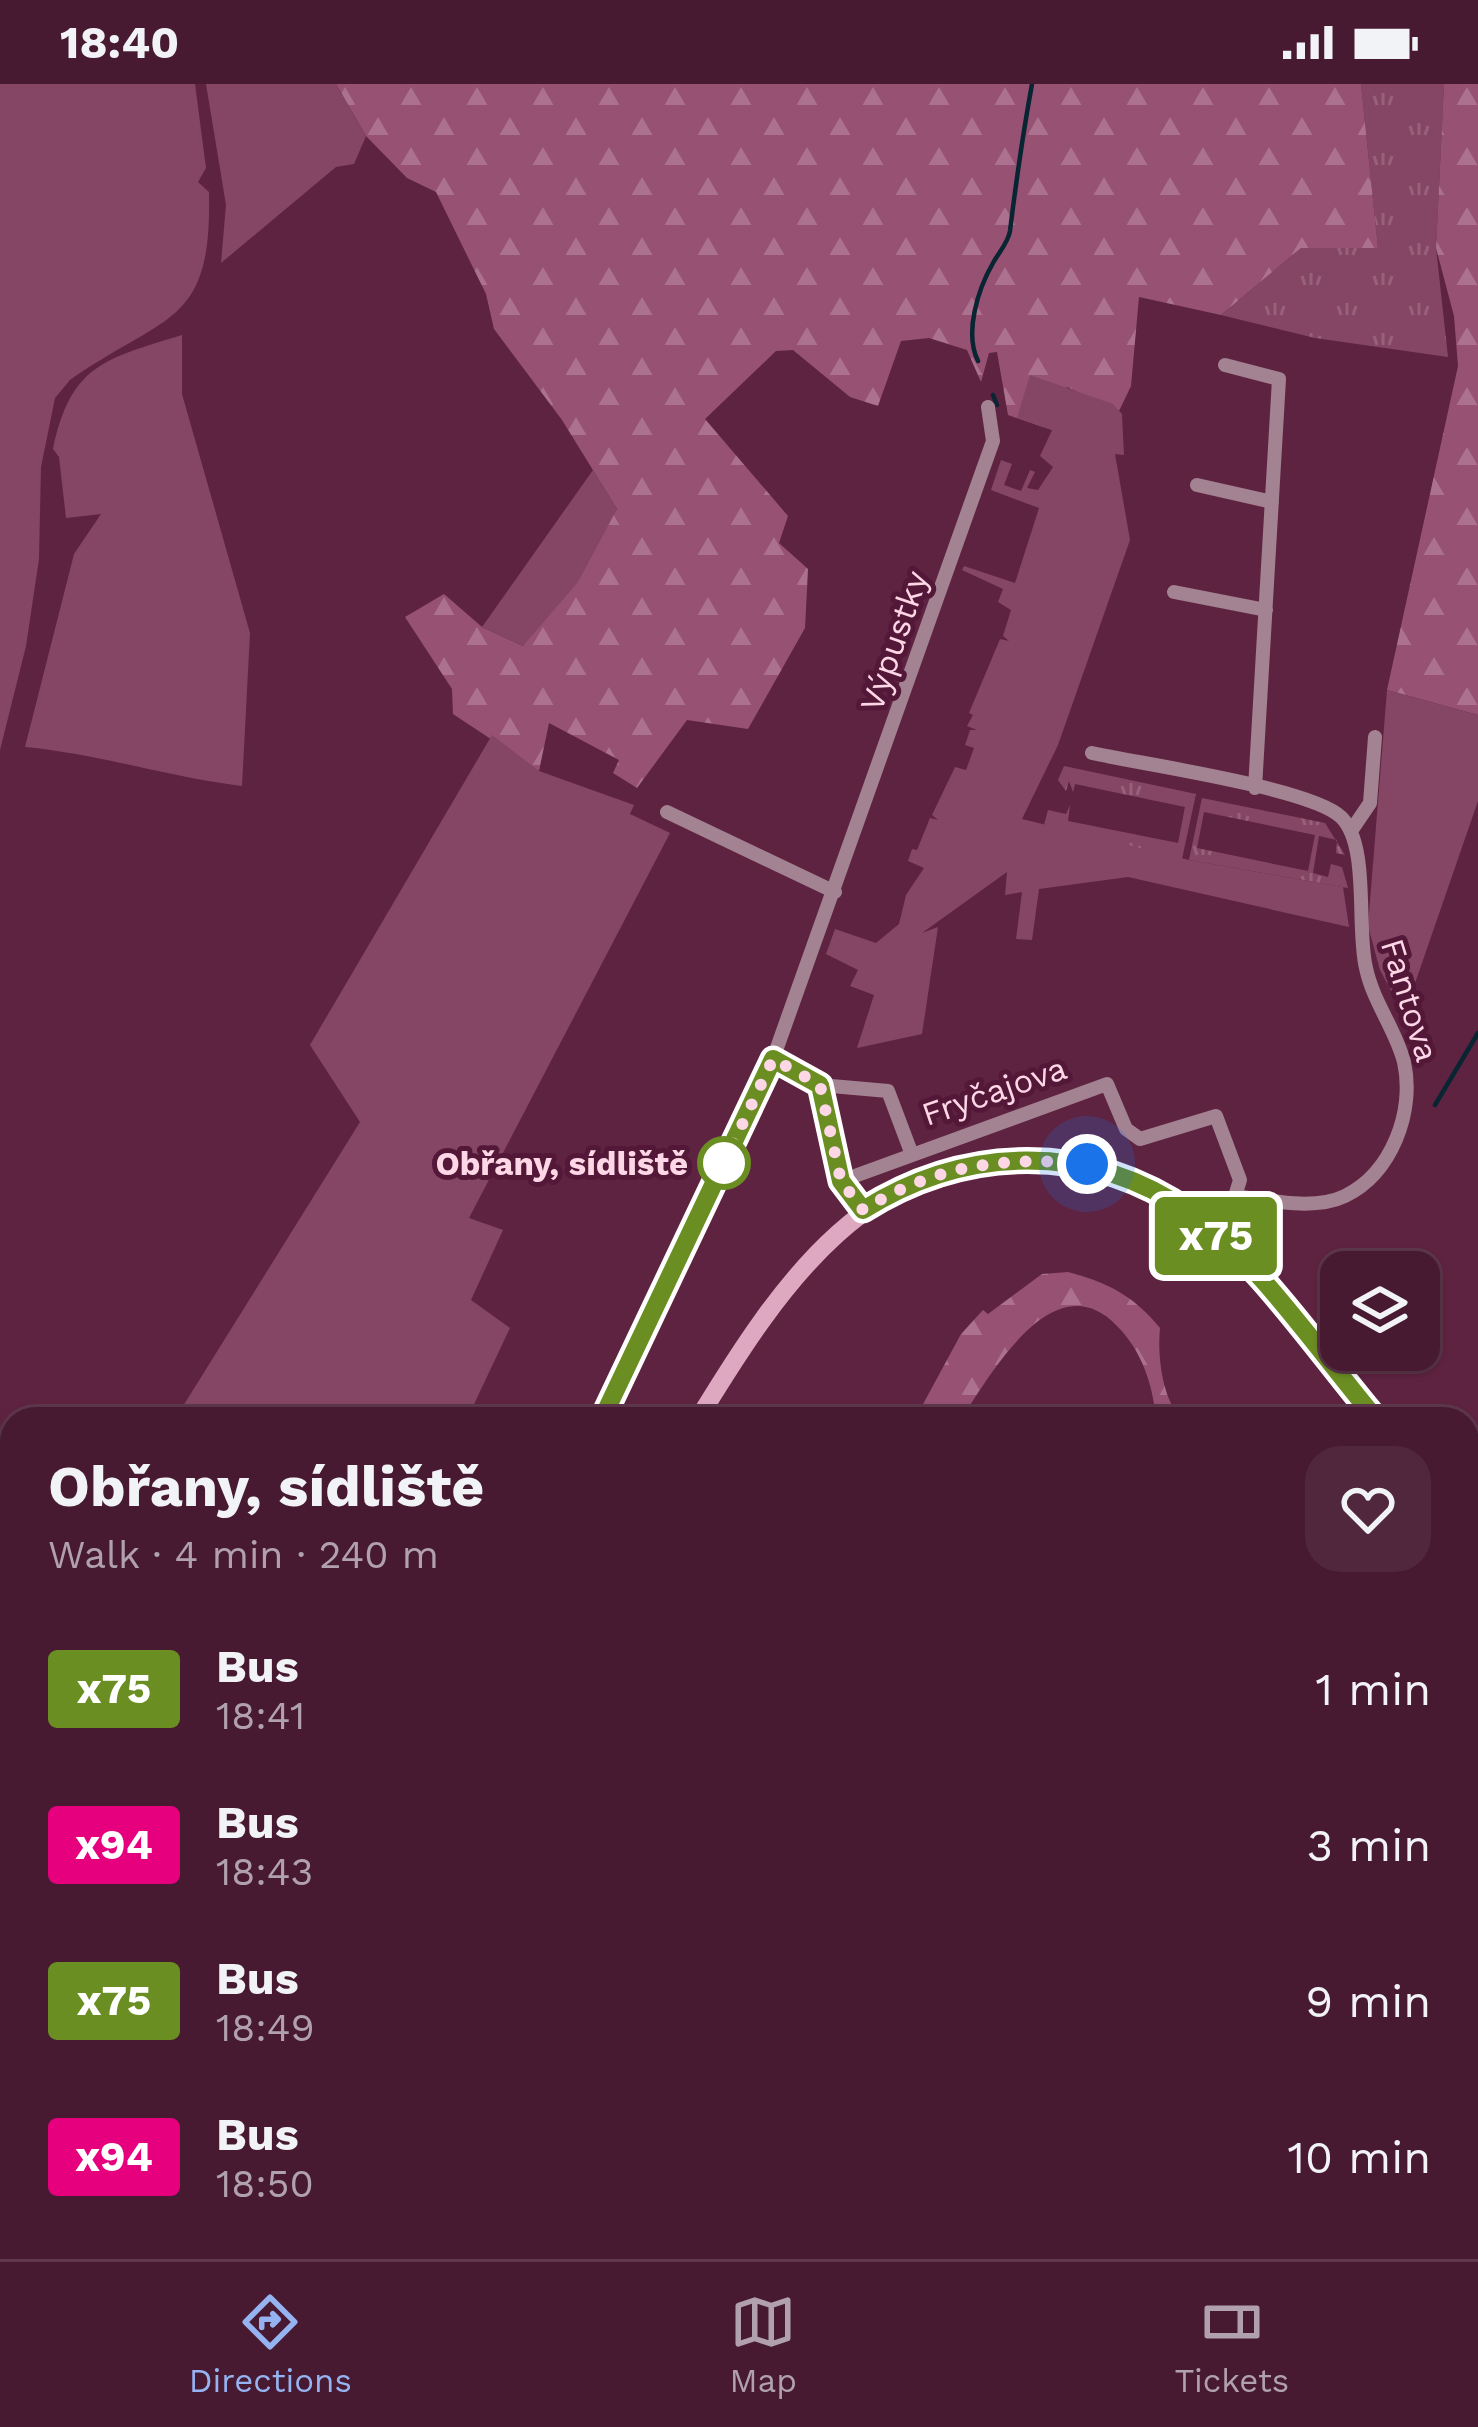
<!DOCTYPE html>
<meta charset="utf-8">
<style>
body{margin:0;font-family:"Work Sans",sans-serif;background:#51273e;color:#f1f3f6;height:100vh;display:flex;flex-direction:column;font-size:45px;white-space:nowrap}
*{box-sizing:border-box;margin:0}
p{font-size:39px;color:#b0a1ac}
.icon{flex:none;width:66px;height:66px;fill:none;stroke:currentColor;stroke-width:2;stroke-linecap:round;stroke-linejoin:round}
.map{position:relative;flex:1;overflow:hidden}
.sheet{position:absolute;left:0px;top:1323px;width:1479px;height:852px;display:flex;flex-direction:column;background:#471a32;border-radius:36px 36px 0 0;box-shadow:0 3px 9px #0004,0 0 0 3px #5f384d}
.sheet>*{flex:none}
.badge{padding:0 24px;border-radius:9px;font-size:42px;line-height:78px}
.fabs{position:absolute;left:1320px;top:1167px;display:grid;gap:24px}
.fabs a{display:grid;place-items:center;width:120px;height:120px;border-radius:24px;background:#471a32;box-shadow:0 3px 9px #0004,0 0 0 3px #5f384d;font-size:60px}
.you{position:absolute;width:60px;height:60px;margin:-30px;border:9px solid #fff;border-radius:50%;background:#1a73e8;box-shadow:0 0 0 18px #1a73e833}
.map>.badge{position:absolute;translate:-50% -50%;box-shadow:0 0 0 6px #fff}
.round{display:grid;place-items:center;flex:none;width:126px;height:126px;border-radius:36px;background:#51273e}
.headline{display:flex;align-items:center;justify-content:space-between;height:204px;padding:0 48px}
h1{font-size:57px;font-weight:700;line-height:90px}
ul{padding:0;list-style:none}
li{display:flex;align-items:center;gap:36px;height:156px;padding:0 48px}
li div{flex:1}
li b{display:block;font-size:45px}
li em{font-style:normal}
li .badge{min-width:132px;font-weight:700;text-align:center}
.status{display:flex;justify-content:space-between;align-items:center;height:84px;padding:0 60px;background:#471a32;direction:ltr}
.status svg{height:33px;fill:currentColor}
.menu{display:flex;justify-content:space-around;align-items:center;height:168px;border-top:3px solid #5f384d;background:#471a32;font-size:33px;color:#b0a1ac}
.menu a{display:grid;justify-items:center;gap:6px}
.menu .selected{color:#95b2f1}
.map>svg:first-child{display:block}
</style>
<div class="status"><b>18:40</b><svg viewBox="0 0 49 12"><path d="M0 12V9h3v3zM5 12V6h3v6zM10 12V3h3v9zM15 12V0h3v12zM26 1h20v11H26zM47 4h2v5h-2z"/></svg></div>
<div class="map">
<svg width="1478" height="2175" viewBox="0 0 1478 2175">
<defs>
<pattern id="grass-tufts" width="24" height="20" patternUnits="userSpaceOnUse" patternTransform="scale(3)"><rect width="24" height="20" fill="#854665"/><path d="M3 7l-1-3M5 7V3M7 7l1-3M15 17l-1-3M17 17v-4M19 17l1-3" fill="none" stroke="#97607b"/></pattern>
<pattern id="forest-firs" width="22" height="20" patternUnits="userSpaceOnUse" patternTransform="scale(3)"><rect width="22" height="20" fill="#965173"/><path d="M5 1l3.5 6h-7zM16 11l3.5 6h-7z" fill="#ab718e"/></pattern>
</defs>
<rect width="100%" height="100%" fill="#5f2342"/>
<!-- grass -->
<path fill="url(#grass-tufts)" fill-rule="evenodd" d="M 1361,0 L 1444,0 L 1436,164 L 1448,273 L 1315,254 L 1221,231 L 1301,164 L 1378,164 Z
M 1064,682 L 1196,710 L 1182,775 L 1044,741 L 1048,726 L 1066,730 L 1070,721 L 1068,737 L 1178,759 L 1185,723 L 1075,700 L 1073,708 L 1069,697 L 1066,707 L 1058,696 Z
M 1202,714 L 1325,739 L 1345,771 L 1336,769 L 1337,756 L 1319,752 L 1313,789 L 1328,793 L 1331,780 L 1342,783 L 1348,804 L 1189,776 ZM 1204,728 L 1315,751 L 1308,787 L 1197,764 Z"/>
<!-- forest -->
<path fill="url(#forest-firs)" d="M 336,0 L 1361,0 L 1378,164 L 1301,164 L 1221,231 L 1139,213 L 1131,302 L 1119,327 L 1067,303 L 1064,350 L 1008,331 L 997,268 L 989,269 L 981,298 L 967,266 L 929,254 L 901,257 L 878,322 L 850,313 L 793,266 L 776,267 L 705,335 L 788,432 L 779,459 L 808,485 L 805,544 L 748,645 L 687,636 L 637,704 L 613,689 L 619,676 L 549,639 L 539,687 L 453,630 L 452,605 L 405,533 L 444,510 L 482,543 L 523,562 L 617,425 L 562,336 L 494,245 L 486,210 L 436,108 L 407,94 L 366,52 Z
M 1444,0 L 1478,0 L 1478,631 L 1387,606 L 1458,282 L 1454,232 L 1436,164 Z
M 1068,1188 C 1107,1198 1134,1212 1160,1244 C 1157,1273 1163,1315 1180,1333 L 1186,1327 L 1193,1335 L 1156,1335 C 1153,1301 1142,1267 1117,1242 C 1055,1177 992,1288 961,1335 L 915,1335 L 961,1250 L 983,1226 L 988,1230 L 1042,1190 Z"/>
<!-- garden -->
<path fill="#854665" d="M 0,0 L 195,0 L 206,84 L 198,98 L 209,108 C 212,243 167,228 70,296 L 55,314 L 41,383 L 39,475 L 26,562 L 0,666 Z
M 206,0 L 336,0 L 366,52 L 354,80 L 336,83 L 221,179 L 226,121 Z
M 182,251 L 182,310 L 250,549 L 242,702 C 168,693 99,670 25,663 L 74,470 L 101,430 L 66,434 L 59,373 L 53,365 C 71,280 105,275 182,251 Z
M 1030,291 L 1113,320 L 1122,330 L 1124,371 L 1115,370 L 1130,456 L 1058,661 L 1022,735 L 1189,776 L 1343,803 L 1349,843 L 1128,793 L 1039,805 L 1032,856 L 1016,855 L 1022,808 L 1005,811 L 1007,788 L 922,849 L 938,843 L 922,950 L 857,964 L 874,911 L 850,902 L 858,886 L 826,870 L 835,845 L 876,859 L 899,840 L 906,811 L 924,784 L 908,777 L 912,765 L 917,766 L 930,734 L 938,736 L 932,731 L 955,683 L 966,686 L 974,664 L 965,661 L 970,646 L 977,646 L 967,642 L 973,631 L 969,629 L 1000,555 L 1009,557 L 1003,552 L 1011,526 L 998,518 L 1003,505 L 962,486 L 964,482 L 1015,499 L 1039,424 L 991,406 L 1001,376 L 1012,380 L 1004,401 L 1021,407 L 1030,386 L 1035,388 L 1027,404 L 1038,406 L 1053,383 L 1040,372 L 1052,346 L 1017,334 Z
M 593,386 L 617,425 L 578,498 L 523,562 L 482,543 Z
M 1387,606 L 1478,631 L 1478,717 L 1404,931 L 1380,886 L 1368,842 Z
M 492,651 L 539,687 L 634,721 L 630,730 L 670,749 L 469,1134 L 503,1146 L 471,1216 L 510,1244 L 467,1335 L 175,1335 L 360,1038 L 310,961 Z
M 12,1622 L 12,1784 L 0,1843 L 0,1626 Z"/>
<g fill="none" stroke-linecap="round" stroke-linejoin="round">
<!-- stream -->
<path stroke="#092531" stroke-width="4.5" d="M 978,277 C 964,249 978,205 993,179 C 999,168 1008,159 1010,147 C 1016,98 1023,49 1032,0
M 993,311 L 997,321
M 1435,1021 L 1478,949
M 0,2056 L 12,2052"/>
<!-- street -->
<path stroke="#a38291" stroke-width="14" d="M 1225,281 L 1279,295 L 1255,704
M 1197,401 L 1272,418
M 1174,508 L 1266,526
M 1092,669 C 1141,680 1311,704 1341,733 C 1370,761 1356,844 1366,884 C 1373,918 1396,946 1404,978 C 1415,1027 1392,1089 1345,1112 C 1314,1127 1267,1116 1235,1112
M 667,728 L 835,808
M 1351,747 L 1370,719 L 1375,653
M 773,975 L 820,1001 L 841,1097 L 863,1127
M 820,1001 L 888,1007 L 911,1068
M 841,1097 L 1107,1000 L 1126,1045 L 1140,1055 L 1216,1032 L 1240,1096 L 1235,1112 L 1195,1131
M 602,1335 L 773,975 L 993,357 L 988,323
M 0,2048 L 12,2045
M 443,2175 L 455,2163"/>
<!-- secondary -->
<path stroke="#dea9c0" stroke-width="18" d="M 698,1335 C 780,1201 871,1061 1050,1077 C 1101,1081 1152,1100 1194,1130 C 1261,1181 1321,1271 1376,1335
M 1467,1506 L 1478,1546
M 197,2175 L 214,2163"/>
<defs>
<path id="rail" d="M 0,2022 L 12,2064
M 30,2163 L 31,2175"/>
</defs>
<!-- rail casing -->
<use href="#rail" stroke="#e3b8cb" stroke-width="9"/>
<!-- rail -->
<use href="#rail" stroke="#531738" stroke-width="4.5" stroke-dasharray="14" stroke-linecap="butt"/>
</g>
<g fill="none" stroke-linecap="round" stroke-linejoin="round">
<defs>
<path id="line" d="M 602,1335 L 773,975 L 820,1001 L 841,1097 L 863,1126 C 966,1061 1089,1058 1191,1129 C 1255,1173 1324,1274 1376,1335"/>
</defs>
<!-- line casing -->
<use href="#line" stroke="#fff" stroke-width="27"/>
<!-- line -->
<use href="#line" stroke="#6b8e23" stroke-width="18"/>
<!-- walk -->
<path stroke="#fed7e7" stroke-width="12" stroke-dasharray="0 21.6" d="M 724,1079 L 773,975 L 820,1001 L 841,1097 L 863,1126 C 935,1081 1004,1072 1087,1080"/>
</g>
<!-- markers -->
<circle fill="#fff" stroke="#6b8e23" stroke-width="6" cx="724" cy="1079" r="24"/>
<g text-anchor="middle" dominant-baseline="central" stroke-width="10" stroke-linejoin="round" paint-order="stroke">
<!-- street labels -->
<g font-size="33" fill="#fed7e7" stroke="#531738">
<text transform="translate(894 557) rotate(-71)">Výpustky</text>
<text transform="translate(1410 916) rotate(73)">Fantova</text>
<text transform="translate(994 1007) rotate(-19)">Fryčajova</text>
</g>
<!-- stop labels -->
<g font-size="33" font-weight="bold" fill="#fed7e7" stroke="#531738" text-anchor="end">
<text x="688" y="1079">Obřany, sídliště</text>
</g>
</g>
</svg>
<div class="fabs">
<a><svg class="icon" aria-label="layers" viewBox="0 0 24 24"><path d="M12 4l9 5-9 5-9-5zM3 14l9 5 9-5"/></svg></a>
</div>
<div class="you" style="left:1087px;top:1080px"></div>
<b class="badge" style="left:1216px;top:1152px;background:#6b8e23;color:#fff">x75</b>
<section class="sheet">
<div class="headline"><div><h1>Obřany, sídliště</h1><p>Walk · 4 min · 240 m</p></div><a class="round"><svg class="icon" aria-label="heart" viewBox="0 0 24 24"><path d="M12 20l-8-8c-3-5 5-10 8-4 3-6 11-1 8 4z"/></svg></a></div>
<ul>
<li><span class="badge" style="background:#6b8e23;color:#fff">x75</span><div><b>Bus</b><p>18:41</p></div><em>1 min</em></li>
<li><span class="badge" style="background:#e6007e;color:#fff">x94</span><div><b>Bus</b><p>18:43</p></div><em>3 min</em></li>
<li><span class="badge" style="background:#6b8e23;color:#fff">x75</span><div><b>Bus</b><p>18:49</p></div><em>9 min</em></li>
<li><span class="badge" style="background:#e6007e;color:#fff">x94</span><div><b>Bus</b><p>18:50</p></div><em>10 min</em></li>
</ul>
</section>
</div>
<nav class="menu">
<a class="selected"><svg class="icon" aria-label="directions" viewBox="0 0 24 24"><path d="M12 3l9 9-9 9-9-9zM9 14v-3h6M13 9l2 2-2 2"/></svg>Directions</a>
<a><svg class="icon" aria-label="map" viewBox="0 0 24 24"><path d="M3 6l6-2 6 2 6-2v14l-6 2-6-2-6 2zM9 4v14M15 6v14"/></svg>Map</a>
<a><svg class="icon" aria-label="tickets" viewBox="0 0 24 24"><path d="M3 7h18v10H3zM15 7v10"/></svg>Tickets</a>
</nav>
